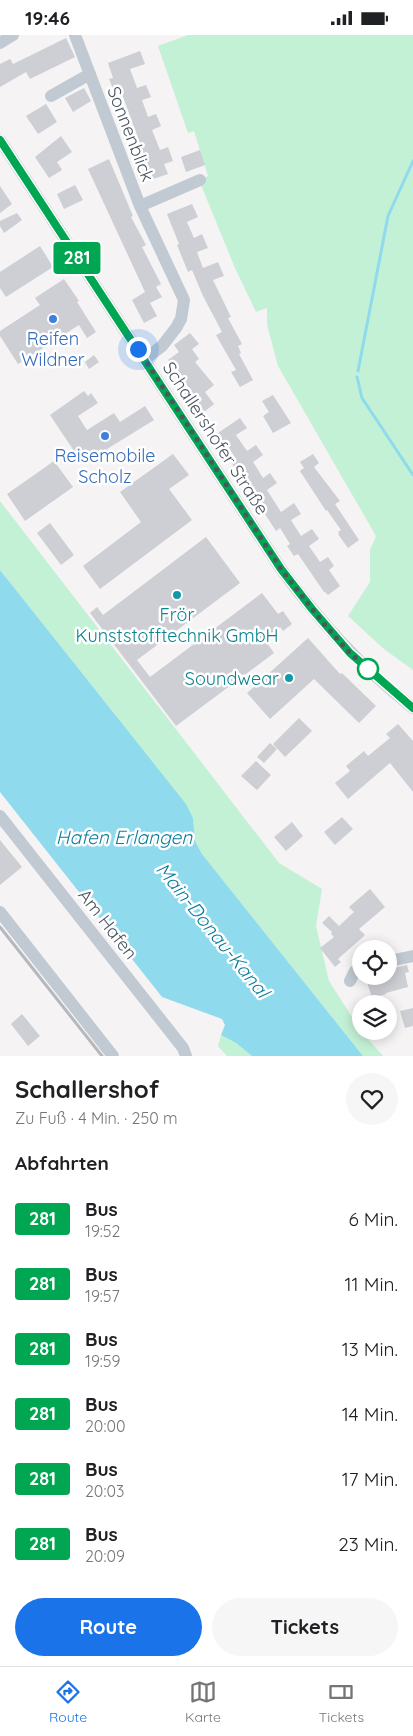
<!DOCTYPE html>
<html lang="de">
<meta charset="utf-8">
<style>
body{margin:0;font-family:Quicksand,sans-serif;background:#f6f6f6;color:#202124;height:100vh;display:flex;flex-direction:column;font-size:19px;white-space:nowrap}
*{box-sizing:border-box;margin:0}
p{font-size:16px;color:#757577}
.icon{flex:none;width:28px;height:28px;fill:none;stroke:currentColor;stroke-width:2;stroke-linecap:round;stroke-linejoin:round}
.map{position:relative;height:1021px;overflow:hidden}
.drawer{display:flex;flex-direction:column;background:#fff;flex:1}
.drawer>*{flex:none}
.badge{padding:0 10px;border-radius:4px;font-size:18px;line-height:32px}
.fabs{position:absolute;left:352px;top:905px;display:grid;gap:10px}
.fabs a{display:grid;place-items:center;width:45px;height:45px;border-radius:50%;background:#fff;box-shadow:0 2px 12px #0003;font-size:25px}
.you{position:absolute;width:25px;height:25px;margin:-12px;border:4px solid #fff;border-radius:50%;background:#1a73e8;box-shadow:0 0 0 8px #1a73e833}
.map>.badge{position:absolute;translate:-50% -50%;box-shadow:0 0 0 2px #fff}
h2{padding:0 15px;font-size:19px;line-height:45px}
.round{display:grid;place-items:center;flex:none;width:52px;height:52px;border-radius:26px;background:#f6f6f6}
.summary{display:flex;align-items:center;justify-content:space-between;height:85px;padding:0 15px}
h1{font-size:24px;font-weight:700;line-height:38px}
.cta{display:flex;gap:10px;margin-top:auto;padding:10px 15px}
.cta a{flex:1;height:58px;border-radius:30px;background:#1a73e8;color:#fff;font-size:20px;font-weight:700;line-height:58px;text-align:center}
.cta a+a{background:#f6f6f6;color:#202124}
ul{padding:0;list-style:none}
li{display:flex;align-items:center;gap:15px;height:65px;padding:0 15px}
li div{flex:1}
li b{display:block;font-size:19px}
li em{font-style:normal}
li .badge{min-width:55px;font-weight:700;text-align:center}
.status{display:flex;justify-content:space-between;align-items:center;height:35px;padding:0 25px;background:#fff;direction:ltr}
.status svg{height:14px;fill:currentColor}
.dock{display:flex;justify-content:space-around;align-items:center;height:70px;border-top:1px solid #e0e0e0;background:#fff;font-size:14px;color:#757577}
.dock a{display:grid;justify-items:center;gap:2px}
.dock .current{color:#1a73e8}
.map>svg:first-child{display:block}
</style>
<div class="status"><b>19:46</b><svg viewBox="0 0 49 12"><path d="M0 12V9h3v3zM5 12V6h3v6zM10 12V3h3v9zM15 12V0h3v12zM26 1h20v11H26zM47 4h2v5h-2z"/></svg></div>
<div class="map">
<svg width="413" height="1021" viewBox="0 0 413 1021">
<rect width="100%" height="100%" fill="#f5f3f3"/>
<!-- green -->
<path fill="#c3f1d5" d="M 188,0 L 413,0 L 413,635 L 384,614 L 348,581 L 370,547 L 370,515 L 376,501 L 278,331 L 267,290 L 267,273 L 256,277 L 235,233 L 199,145 L 208,141 L 194,96 L 188,98 L 158,11 Z
M 0,466 L 279,828 L 322,854 L 316,891 L 329,946 L 361,996 L 383,1021 L 363,1021 L 202,819 L 195,806 L 193,786 L 186,770 L 0,535 Z
M 221,1000 L 236,1008 L 252,1021 L 227,1021 L 218,1011 Z"/>
<!-- water -->
<path fill="#90daee" d="M 0,535 L 186,769 L 193,783 L 195,806 L 202,819 L 363,1021 L 252,1021 L 236,1008 L 221,1000 L 225,990 L 222,984 L 162,962 L 0,757 Z"/>
<g fill="none" stroke-linecap="round" stroke-linejoin="round">
<!-- stream -->
<path stroke="#90daee" stroke-width="3" d="M 358,336 L 388,181 L 413,126
M 357,342 L 362,363 L 413,440"/>
</g>
<!-- building -->
<path fill="#cdcfd5" d="M 66,3 L 75,22 L 30,44 L 26,37 L 0,52 L 0,29 L 10,24 L 13,29 Z
M 140,16 L 145,29 L 130,34 L 137,53 L 146,50 L 151,62 L 142,65 L 148,82 L 156,79 L 161,91 L 152,95 L 160,115 L 168,112 L 173,126 L 164,129 L 168,139 L 153,144 L 122,59 L 116,61 L 109,44 L 113,43 L 108,28 Z
M 84,53 L 91,66 L 73,77 L 65,63 Z
M 46,69 L 57,87 L 38,99 L 26,81 Z
M 61,101 L 72,117 L 57,127 L 62,135 L 49,143 L 35,122 Z
M 200,115 L 205,130 L 186,137 L 181,122 Z
M 109,124 L 133,181 L 131,182 L 146,210 L 142,212 L 161,249 L 156,252 L 162,262 L 150,268 L 157,281 L 144,288 L 132,265 L 145,257 L 88,134 Z
M 75,150 L 83,165 L 64,174 L 57,159 Z
M 0,151 L 12,169 L 0,178 Z
M 192,169 L 198,182 L 187,187 L 194,203 L 202,199 L 208,213 L 197,217 L 203,233 L 218,227 L 224,241 L 213,245 L 231,282 L 228,283 L 242,309 L 238,311 L 241,318 L 239,319 L 253,345 L 240,352 L 231,337 L 236,335 L 216,300 L 222,297 L 203,261 L 192,235 L 188,237 L 177,210 L 179,209 L 167,179 Z
M 17,178 L 22,185 L 4,198 L 0,191 L 0,186 Z
M 40,211 L 53,232 L 6,262 L 0,253 L 0,237 Z
M 64,244 L 79,266 L 77,267 L 96,297 L 87,303 L 79,290 L 18,329 L 0,301 L 0,296 L 40,270 L 35,263 Z
M 190,298 L 199,309 L 192,314 L 199,324 L 195,327 L 214,350 L 205,357 L 214,369 L 204,377 L 194,365 L 192,367 L 185,358 L 190,354 L 168,325 L 179,317 L 174,310 Z
M 94,320 L 99,327 L 89,334 L 85,327 Z
M 84,356 L 88,361 L 91,358 L 98,368 L 78,381 L 87,395 L 114,378 L 120,387 L 145,371 L 154,385 L 107,414 L 109,417 L 95,427 L 91,422 L 82,428 L 50,380 Z
M 273,360 L 291,388 L 273,398 L 263,381 L 269,377 L 262,366 Z
M 240,383 L 247,393 L 236,400 L 247,416 L 256,410 L 263,420 L 253,427 L 263,443 L 270,438 L 277,448 L 267,455 L 281,477 L 294,468 L 301,479 L 291,485 L 301,501 L 312,494 L 319,504 L 309,511 L 320,527 L 328,522 L 334,531 L 329,535 L 340,551 L 328,560 L 325,557 L 324,557 L 298,519 L 294,521 L 287,511 L 290,509 L 280,493 L 276,496 L 248,453 L 252,450 L 242,435 L 238,438 L 231,427 L 236,424 L 226,408 L 222,411 L 215,400 Z
M 173,419 L 189,440 L 169,454 L 192,485 L 100,554 L 83,531 L 141,487 L 120,457 Z
M 313,419 L 319,428 L 314,432 L 340,466 L 335,469 L 359,505 L 348,513 L 338,499 L 339,499 L 338,497 L 341,495 L 327,475 L 326,476 L 300,436 L 304,433 L 300,427 Z
M 54,426 L 73,452 L 25,486 L 7,459 Z
M 50,488 L 74,520 L 61,530 L 37,498 Z
M 206,502 L 240,548 L 137,625 L 150,642 L 262,558 L 278,579 L 283,576 L 292,589 L 283,596 L 280,592 L 264,604 L 274,618 L 176,691 L 90,578 L 97,572 L 103,580 Z
M 308,603 L 340,639 L 342,638 L 376,671 L 359,688 L 314,644 L 270,684 L 247,658 Z
M 299,683 L 312,696 L 285,722 L 273,709 Z
M 398,689 L 413,706 L 413,757 L 390,728 L 348,764 L 335,748 L 350,736 L 346,731 L 364,716 L 368,721 L 390,703 L 386,699 Z
M 270,708 L 277,714 L 264,728 L 257,722 Z
M 256,726 L 271,740 L 257,755 L 241,741 Z
M 342,782 L 353,794 L 335,810 L 324,797 Z
M 292,787 L 303,801 L 286,816 L 274,802 Z
M 0,805 L 22,832 L 0,850 Z
M 370,854 L 385,872 L 359,894 L 365,900 L 338,924 L 341,927 L 335,932 L 320,913 L 334,902 L 331,899 L 332,897 L 322,888 L 329,881 L 339,891 L 354,877 L 349,872 Z
M 407,930 L 409,937 L 405,938 L 408,952 L 386,958 L 386,959 L 372,963 L 365,941 L 389,941 L 389,934 Z
M 413,973 L 413,991 L 405,993 L 400,976 Z
M 22,979 L 40,1001 L 28,1011 L 11,989 Z"/>
<g fill="none" stroke-linecap="round" stroke-linejoin="round">
<!-- minor -->
<path stroke="#c1cad2" stroke-width="12" d="M 75,0 L 140,171 L 184,265 L 181,284 L 176,293 L 162,311 L 144,325
M 0,8 L 13,0
M 51,61 L 90,39
M 0,105 L 281,534 C 321,588 360,631 413,673
M 140,171 L 200,145
M 0,781 L 183,1013 L 186,1021
M 0,877 L 113,1021
M 389,926 L 413,921
M 350,946 L 355,936 L 361,934"/>
<!-- rail -->
<path stroke="#b5b8bd" stroke-width="3" d="M 0,892 L 102,1021"/>
</g>
<g fill="none" stroke-linecap="round" stroke-linejoin="round">
<defs>
<path id="line" d="M 0,105 L 281,534 L 312,574 L 350,618 L 413,673"/>
</defs>
<!-- line casing -->
<use href="#line" stroke="#fff" stroke-width="11"/>
<!-- line -->
<use href="#line" stroke="#00a651" stroke-width="8"/>
<!-- walk -->
<path stroke="#4a5661" stroke-width="5" stroke-dasharray="0 9" d="M 138,314 L 281,534 L 324,589 L 350,618 L 368,634"/>
</g>
<!-- markers -->
<g fill="#3f7fe0" stroke="#fff" stroke-width="2">
<circle cx="53" cy="284" r="5"/>
<circle cx="105" cy="401" r="5"/>
</g>
<g fill="#0f9aa8" stroke="#fff" stroke-width="2">
<circle cx="177" cy="560" r="5"/>
<circle cx="289" cy="643" r="5"/>
</g>
<circle fill="#fff" stroke="#00a651" stroke-width="2.5" cx="368" cy="634" r="10"/>
<g text-anchor="middle" dominant-baseline="central" stroke-width="5" stroke-linejoin="round" paint-order="stroke">
<!-- street labels -->
<g font-size="18" fill="#4a5661" stroke="#fff">
<text transform="translate(131 99) rotate(69)">Sonnenblick</text>
<text transform="translate(216 403) rotate(57)">Schallershofer Straße</text>
<text transform="translate(108 889) rotate(52)">Am Hafen</text>
</g>
<!-- shop labels -->
<g font-size="18" fill="#366cbe" stroke="#fff">
<text x="53" y="303">Reifen<tspan x="53" dy="21">Wildner</tspan></text>
<text x="105" y="420">Reisemobile<tspan x="105" dy="21">Scholz</tspan></text>
</g>
<!-- culture labels -->
<g font-size="18" fill="#0d838f" stroke="#fff">
<text x="177" y="579">Frör<tspan x="177" dy="21">Kunststofftechnik GmbH</tspan></text>
<text x="279" y="643" text-anchor="end">Soundwear</text>
</g>
<!-- water labels -->
<g font-size="19" font-style="italic" fill="#0c7c9b" stroke="#fff">
<text x="124" y="802">Hafen Erlangen</text>
<text transform="translate(213 895) rotate(51)">Main-Donau-Kanal</text>
</g>
</g>
</svg>
<div class="fabs">
<a><svg class="icon" aria-label="locate" viewBox="0 0 24 24"><circle cx="12" cy="12" r="6"/><path d="M12 2v4M12 18v4M2 12h4M18 12h4"/></svg></a>
<a><svg class="icon" aria-label="layers" viewBox="0 0 24 24"><path d="M12 4l9 5-9 5-9-5zM3 14l9 5 9-5"/></svg></a>
</div>
<div class="you" style="left:138px;top:314px"></div>
<b class="badge" style="left:77px;top:223px;background:#00a651;color:#fff">281</b>
</div>
<section class="drawer">
<div class="summary"><div><h1>Schallershof</h1><p>Zu Fuß · 4 Min. · 250 m</p></div><a class="round"><svg class="icon" aria-label="heart" viewBox="0 0 24 24"><path d="M12 20l-8-8c-3-5 5-10 8-4 3-6 11-1 8 4z"/></svg></a></div>
<h2>Abfahrten</h2>
<ul>
<li><span class="badge" style="background:#00a651;color:#fff">281</span><div><b>Bus</b><p>19:52</p></div><em>6 Min.</em></li>
<li><span class="badge" style="background:#00a651;color:#fff">281</span><div><b>Bus</b><p>19:57</p></div><em>11 Min.</em></li>
<li><span class="badge" style="background:#00a651;color:#fff">281</span><div><b>Bus</b><p>19:59</p></div><em>13 Min.</em></li>
<li><span class="badge" style="background:#00a651;color:#fff">281</span><div><b>Bus</b><p>20:00</p></div><em>14 Min.</em></li>
<li><span class="badge" style="background:#00a651;color:#fff">281</span><div><b>Bus</b><p>20:03</p></div><em>17 Min.</em></li>
<li><span class="badge" style="background:#00a651;color:#fff">281</span><div><b>Bus</b><p>20:09</p></div><em>23 Min.</em></li>
</ul>
<div class="cta"><a>Route</a><a>Tickets</a></div>
</section>
<nav class="dock">
<a class="current"><svg class="icon" aria-label="directions" viewBox="0 0 24 24"><path d="M12 3l9 9-9 9-9-9zM9 14v-3h6M13 9l2 2-2 2"/></svg>Route</a>
<a><svg class="icon" aria-label="map" viewBox="0 0 24 24"><path d="M3 6l6-2 6 2 6-2v14l-6 2-6-2-6 2zM9 4v14M15 6v14"/></svg>Karte</a>
<a><svg class="icon" aria-label="tickets" viewBox="0 0 24 24"><path d="M3 7h18v10H3zM15 7v10"/></svg>Tickets</a>
</nav>
